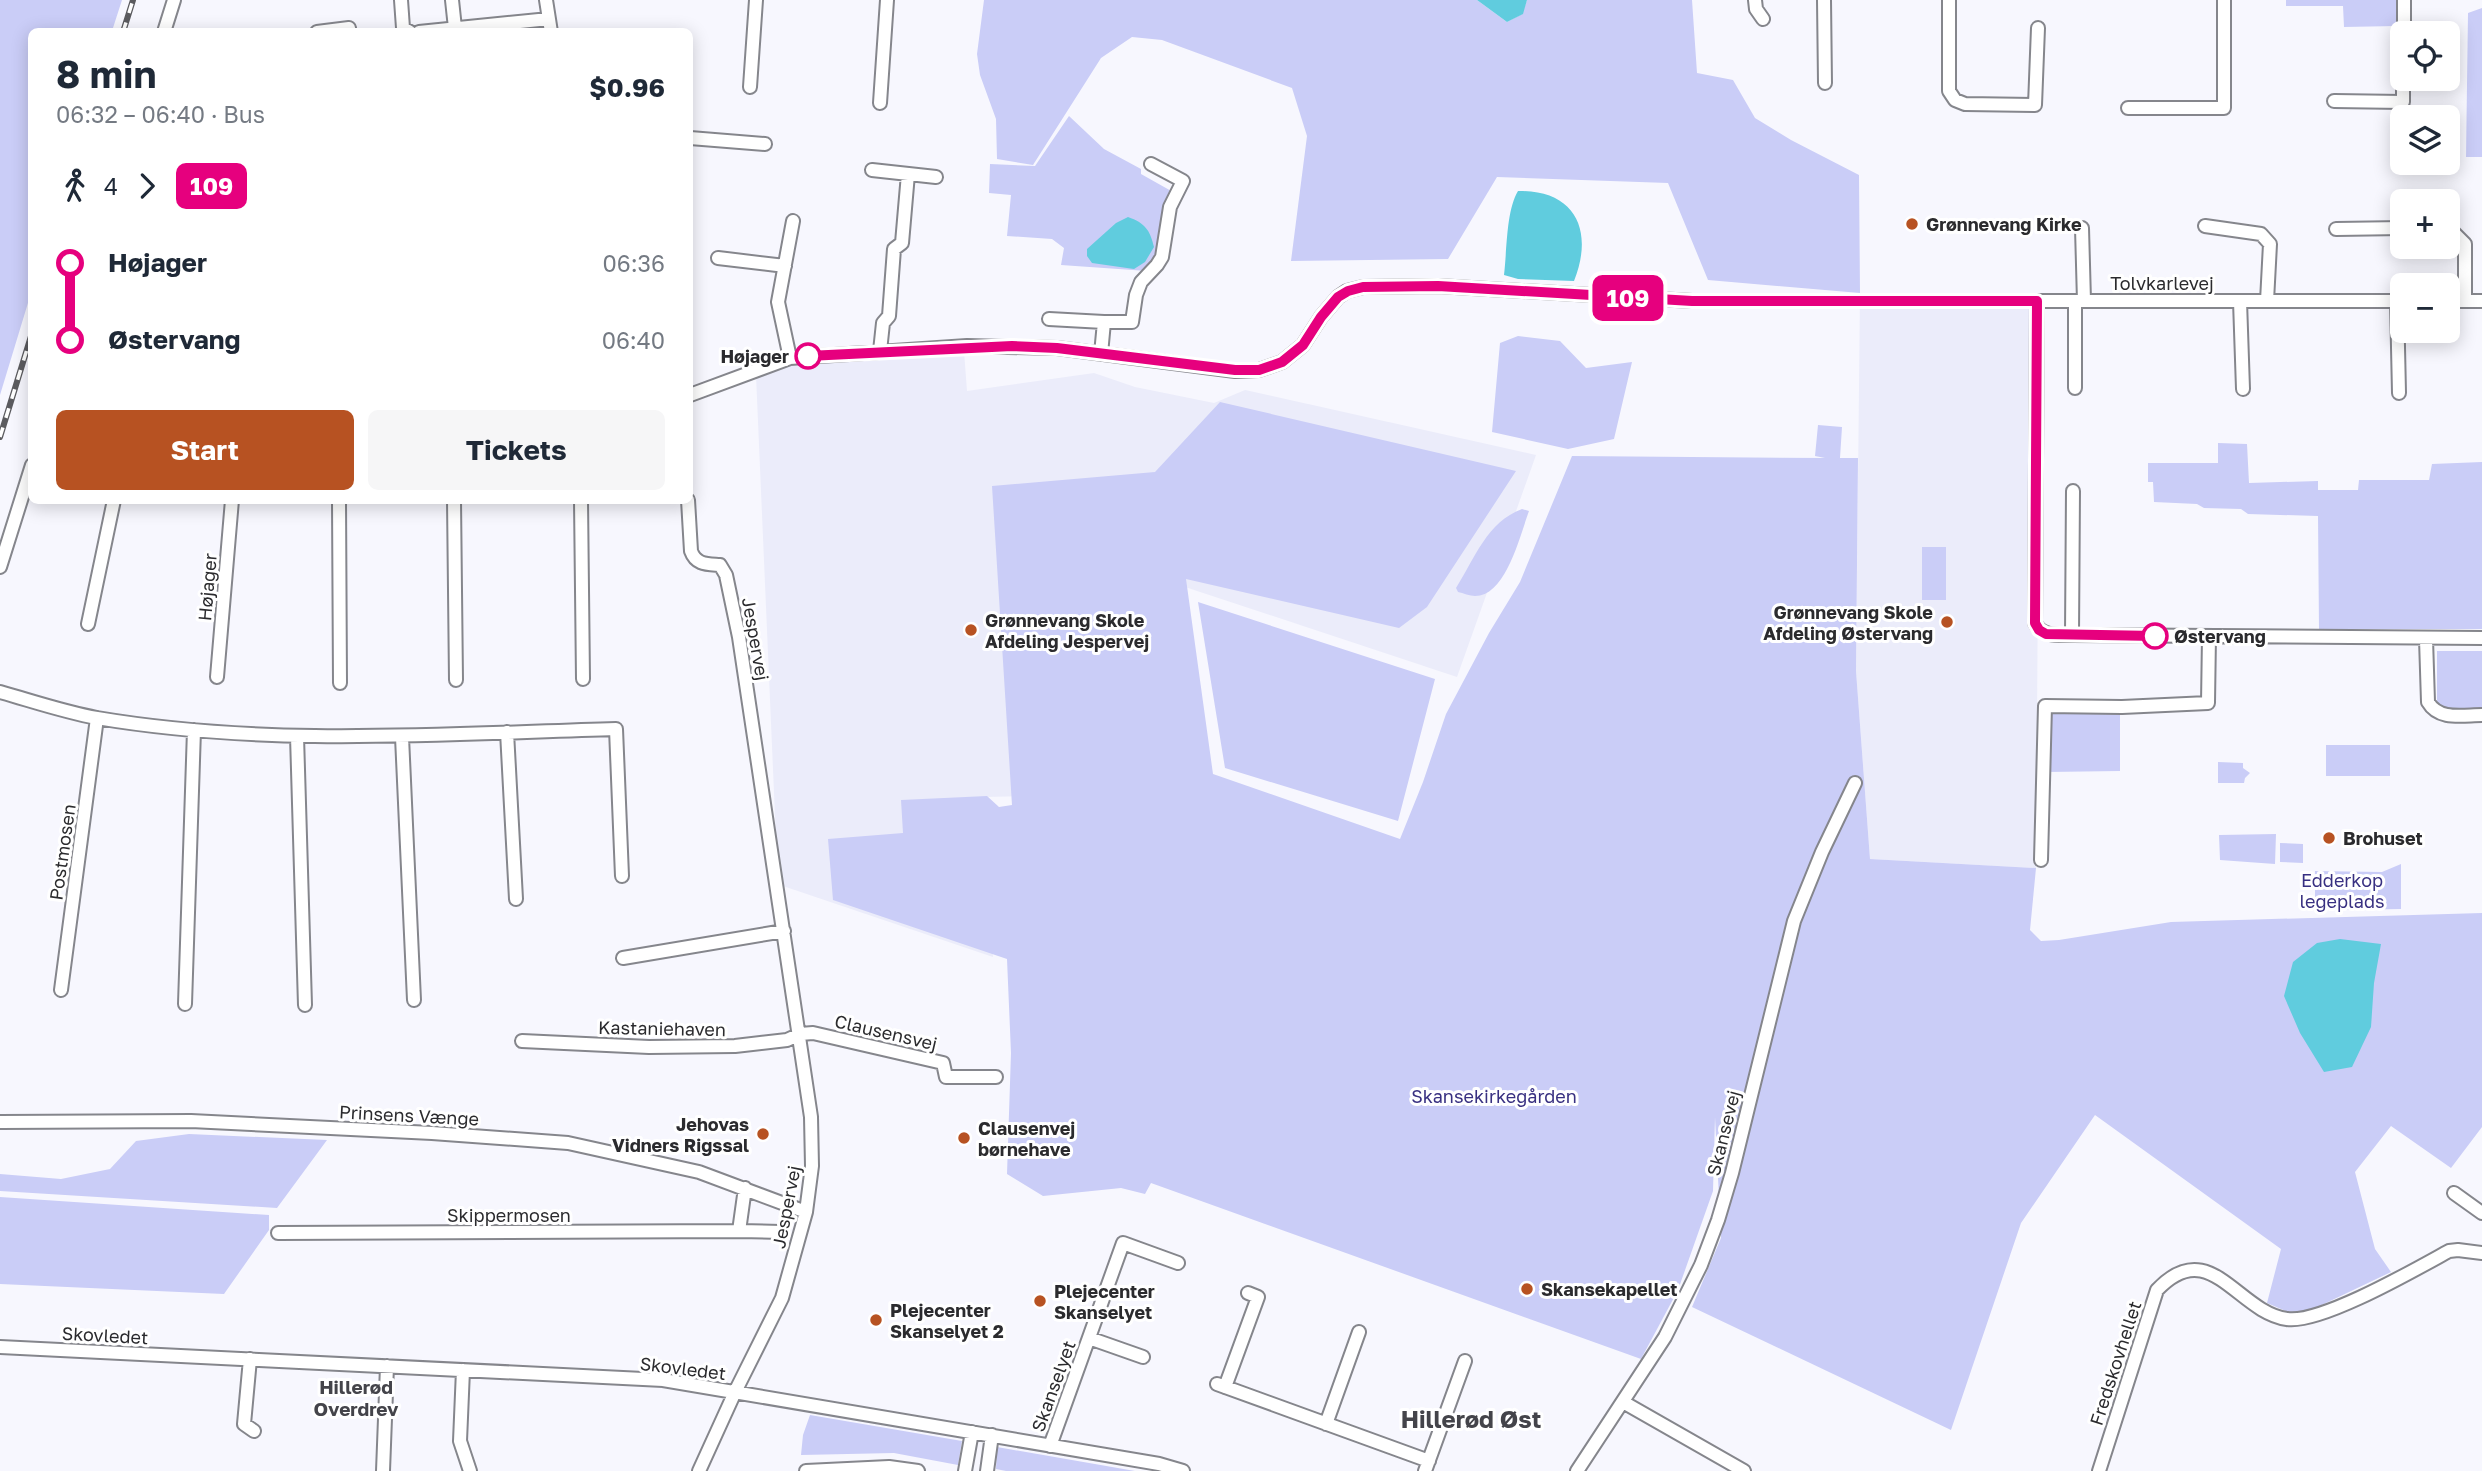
<!DOCTYPE html>
<meta charset="utf-8">
<style>
body{margin:0;font-family:"Golos Text",sans-serif;background:#f6f6f7;color:#1f2937;height:100vh;display:flex;flex-direction:column;font-size:26px;white-space:nowrap}
*{box-sizing:border-box;margin:0}
p{font-size:23px;color:#747a83}
.icon{flex:none;width:38px;height:38px;fill:none;stroke:currentColor;stroke-width:2;stroke-linecap:round;stroke-linejoin:round}
.map{position:relative;flex:1;overflow:hidden}
.details{position:absolute;left:28px;top:28px;width:665px;height:476px;display:flex;flex-direction:column;background:#fff;border-radius:10px;box-shadow:0 4px 18px #0003}
.details>*{flex:none}
.badge{padding:0 14px;border-radius:10px;font-size:24px;line-height:46px}
.controls{position:absolute;left:2390px;top:21px;display:grid;gap:14px}
.controls a{display:grid;place-items:center;width:70px;height:70px;border-radius:10px;background:#fff;box-shadow:0 4px 18px #0003;font-size:35px}
.map>.badge{position:absolute;translate:-50% -50%;box-shadow:0 0 0 4px #fff}
.legs{display:flex;align-items:center;gap:10px;height:77px;padding:0 28px;font-size:23px}
.legs p{margin-inline-start:auto}
.overview{display:flex;align-items:center;justify-content:space-between;height:119px;padding:0 28px}
h1{font-size:38px;font-weight:700;line-height:52px}
.primary-button{display:flex;gap:14px;margin-top:auto;padding:14px 28px}
.primary-button a{flex:1;height:80px;border-radius:10px;background:#b75222;color:#fff;font-size:28px;font-weight:700;line-height:80px;text-align:center}
.primary-button a+a{background:#f6f6f7;color:#1f2937}
ul{padding:0 28px;list-style:none}
li{display:flex;align-items:center;gap:24px;height:77px;font-size:26px}
li i{display:grid;place-items:center;width:10px;height:100%;margin:0 9px;background:currentColor}
li i::after{content:'';width:18px;height:18px;margin:-9px;border:5px solid;border-radius:50%;background:#fff}
li p{margin-inline-start:auto}
li:first-child i{background:linear-gradient(#0000 50%,currentColor 0)}
li:last-child i{background:linear-gradient(currentColor 50%,#0000 0)}
.map>svg:first-child{display:block}
</style>
<div class="map">
<svg width="2482" height="1471" viewBox="0 0 2482 1471">
<rect width="100%" height="100%" fill="#f7f7fe"/>
<!-- built -->
<path fill="#ebecfa" d="M 1860,293 L 2035,294 L 2038,573 L 2036,868 L 1870,859 L 1856,671 Z
M 964,351 L 967,391 L 1094,373 L 1135,387 L 1214,403 L 1245,390 L 1536,455 L 1457,677 L 1173,583 L 1184,792 L 984,797 L 993,957 L 783,886 L 776,839 L 756,375 L 788,363 Z"/>
<!-- green -->
<path fill="#cacdf7" d="M 0,0 L 122,0 L 112,31 L 32,32 L 31,293 L 0,395 Z
M 984,0 L 1477,0 L 1507,22 L 1522,14 L 1527,0 L 1692,0 L 1697,73 L 1733,80 L 1755,118 L 1791,140 L 1859,175 L 1860,293 L 1708,280 L 1668,183 L 1497,177 L 1448,259 L 1291,261 L 1307,136 L 1292,88 L 1162,40 L 1132,37 L 1101,58 L 1033,165 L 997,159 L 996,119 L 980,75 L 977,54 Z
M 2286,0 L 2397,0 L 2396,26 L 2344,27 L 2343,6 L 2286,6 Z
M 2482,8 L 2482,157 L 2466,157 L 2468,13 Z
M 1069,116 L 1104,149 L 1141,169 L 1141,174 L 1173,192 L 1158,256 L 1147,271 L 1061,265 L 1064,248 L 1052,239 L 1007,236 L 1011,195 L 989,193 L 990,164 L 1035,166 Z
M 1518,336 L 1560,341 L 1586,368 L 1632,362 L 1614,439 L 1568,449 L 1492,432 L 1500,343 Z
M 1220,402 L 1516,471 L 1427,607 L 1399,628 L 1186,579 L 1213,774 L 1400,839 L 1423,782 L 1446,714 L 1489,633 L 1520,582 L 1572,456 L 1825,458 L 1815,456 L 1818,425 L 1842,427 L 1840,458 L 1858,458 L 1856,671 L 1870,859 L 2036,868 L 2030,930 L 2041,941 L 2059,940 L 2171,922 L 2482,913 L 2482,1127 L 2451,1168 L 2391,1126 L 2355,1172 L 2375,1249 L 2391,1272 L 2307,1312 L 2288,1312 L 2267,1303 L 2281,1249 L 2095,1115 L 2021,1223 L 1951,1430 L 1692,1307 L 1721,1238 L 1715,1117 L 1713,1191 L 1678,1290 L 1641,1359 L 1151,1183 L 1145,1194 L 1121,1188 L 1043,1196 L 1007,1174 L 1011,1053 L 1007,959 L 833,900 L 828,839 L 903,833 L 901,800 L 987,796 L 999,807 L 1012,805 L 992,486 L 1155,472 Z
M 2218,443 L 2247,444 L 2249,483 L 2318,481 L 2318,490 L 2358,490 L 2359,480 L 2429,480 L 2432,464 L 2482,462 L 2482,629 L 2319,629 L 2318,516 L 2248,514 L 2241,509 L 2204,508 L 2197,504 L 2154,502 L 2153,482 L 2148,482 L 2148,463 L 2218,463 Z
M 1522,509 L 1529,511 C 1520,535 1506,596 1475,596 C 1470,596 1463,593 1458,592 L 1456,588 C 1475,558 1487,522 1522,509 Z
M 1922,547 L 1946,547 L 1946,600 L 1922,600 Z
M 1198,602 L 1435,679 L 1398,821 L 1225,768 Z
M 2437,651 L 2482,651 L 2482,708 L 2437,708 Z
M 2047,712 L 2120,712 L 2120,771 L 2047,772 Z
M 2326,745 L 2390,745 L 2390,776 L 2326,776 Z
M 2218,762 L 2243,763 L 2243,768 L 2250,773 L 2245,778 L 2244,783 L 2218,783 Z
M 2276,834 L 2275,864 L 2220,860 L 2219,835 Z
M 2280,843 L 2303,844 L 2303,863 L 2280,862 Z
M 2401,864 L 2401,909 L 2341,910 L 2327,906 L 2315,910 L 2315,871 L 2382,872 Z
M 189,1134 L 327,1140 L 277,1208 L 0,1191 L 0,1174 L 61,1179 L 110,1169 L 136,1141 Z
M 0,1197 L 269,1215 L 269,1230 L 224,1294 L 0,1284 Z
M 810,1415 L 962,1441 L 958,1465 L 894,1453 L 801,1455 L 803,1435 Z
M 997,1447 L 1135,1471 L 1006,1471 L 996,1469 Z"/>
<!-- water -->
<path fill="#60ccde" d="M 1477,0 L 1527,0 L 1523,14 L 1507,22 Z
M 1518,191 C 1576,190 1594,231 1574,281 L 1518,279 L 1504,275 C 1507,251 1506,211 1518,191 Z
M 1128,217 C 1145,223 1150,230 1154,247 L 1145,262 L 1134,269 L 1092,263 L 1087,256 L 1087,249 L 1116,223 Z
M 2340,939 L 2381,944 L 2374,983 L 2371,1027 L 2352,1067 L 2324,1072 L 2300,1033 L 2284,996 L 2293,962 L 2317,943 Z"/>
<g fill="none" stroke-linecap="round" stroke-linejoin="round">
<defs>
<path id="minor" d="M 401,0 L 403,28 L 410,32
M 452,0 L 455,28
M 546,0 L 551,32
M 1755,0 L 1756,9 L 1763,19
M 1824,0 L 1825,83
M 1949,0 L 1949,91 L 1955,100 L 1965,104 L 2035,105 L 2038,28
M 164,32 L 174,0
M 317,32 L 349,28
M 419,32 L 549,19
M 2404,33 L 2404,0
M 750,87 L 756,0
M 2334,101 L 2403,102 L 2403,79
M 880,103 L 887,0
M 2128,108 L 2224,108 L 2224,0
M 690,138 L 765,144
M 872,170 L 936,177
M 2205,226 L 2261,234 L 2270,244 L 2267,301
M 2448,227 L 2465,244 L 2465,301
M 2082,228 L 2084,301
M 2336,229 L 2403,228
M 718,258 L 785,266
M 2037,301 L 2035,623 C 2042,637 2058,635 2072,635 L 2482,638
M 2240,301 L 2243,389
M 2397,301 L 2399,393
M 2448,301 L 2482,301
M 1049,319 L 1104,322 L 1101,354
M 1104,322 L 1132,322 L 1136,295 L 1141,282 L 1157,265 L 1162,257 L 1170,207 L 1183,181 L 1151,164
M 880,351 L 883,323 L 889,316 L 894,249 L 902,243 L 908,174
M 790,358 L 778,302 L 793,221
M 2075,388 L 2075,301
M 690,395 L 790,358 L 967,346 L 1057,348 L 1235,371 L 1259,370 L 1282,362 L 1303,345 L 1321,317 L 1338,297 L 1347,291 L 1363,287 L 1438,286 L 1692,301 L 2403,301
M 339,500 L 340,683
M 454,500 L 456,680
M 581,500 L 583,679
M 688,500 L 691,551 C 696,565 707,564 720,565 L 726,575 L 739,637 L 811,1117 L 812,1166 L 806,1212 L 782,1298 L 735,1392 L 699,1471
M 0,567 L 32,465
M 88,624 L 114,500
M 2072,635 L 2073,491
M 2426,639 L 2428,702 C 2439,721 2463,715 2482,715
M 217,677 L 232,500
M 0,692 C 32,701 64,712 97,718 C 269,747 443,734 616,729 L 622,876
M 507,732 L 516,899
M 297,736 L 305,1005
M 402,737 L 414,1000
M 2041,860 L 2045,706 L 2122,707 L 2208,703 L 2209,636
M 623,958 L 784,931
M 61,990 L 97,718
M 185,1004 L 194,730
M 522,1041 L 649,1047 L 735,1046 L 787,1040 L 800,1034 L 813,1033 L 943,1063 L 946,1077 L 996,1077
M 0,1122 L 191,1121 L 432,1133 L 568,1143 L 699,1172 L 806,1212
M 2454,1193 L 2482,1213
M 739,1231 L 781,1232
M 278,1233 L 739,1231 L 745,1188
M 1089,1338 L 1143,1357
M 0,1347 L 663,1380 L 1159,1464 L 1183,1471
M 250,1359 L 244,1424 L 254,1431
M 463,1370 L 460,1441 L 470,1471
M 1217,1384 L 1429,1461
M 1225,1387 L 1258,1297 L 1248,1293
M 1623,1402 L 1744,1471
M 1326,1424 L 1359,1332
M 1050,1446 L 1123,1243 L 1178,1263
M 383,1471 L 387,1366
M 806,1471 L 889,1467 L 918,1471
M 965,1471 L 972,1432
M 987,1471 L 992,1435
M 1425,1471 L 1465,1361
M 1577,1471 L 1665,1337 L 1701,1265 L 1718,1220 L 1732,1173 L 1794,921 L 1822,852 L 1855,783
M 2099,1471 L 2157,1290 C 2210,1234 2237,1312 2287,1319 C 2321,1324 2416,1269 2449,1251 L 2458,1250 L 2482,1253"/>
</defs>
<!-- minor casing -->
<use href="#minor" stroke="#85868c" stroke-width="16"/>
<!-- minor -->
<use href="#minor" stroke="#fff" stroke-width="12"/>
<defs>
<path id="rail" d="M 123,32 L 133,0
M 0,437 L 32,333"/>
</defs>
<!-- rail casing -->
<use href="#rail" stroke="#5b5b5f" stroke-width="6"/>
<!-- rail -->
<use href="#rail" stroke="#fff" stroke-width="3.5" stroke-dasharray="10" stroke-linecap="butt"/>
</g>
<g fill="none" stroke-linecap="round" stroke-linejoin="round">
<defs>
<path id="line-1" d="M 808,356 L 1012,346 L 1057,348 L 1235,370 L 1259,370 L 1282,362 L 1303,345 L 1321,317 L 1338,297 L 1348,291 L 1363,287 L 1438,286 L 1692,301 L 2037,301 L 2035,623 L 2039,630 L 2046,634 L 2155,636"/>
</defs>
<!-- line-1 casing -->
<use href="#line-1" stroke="#fff" stroke-width="16"/>
<!-- line-1 -->
<use href="#line-1" stroke="#e6007e" stroke-width="10"/>
</g>
<!-- markers -->
<g fill="#b75222" stroke="#fff" stroke-width="2.5">
<circle cx="1912" cy="224" r="7"/>
<circle cx="1947" cy="622" r="7"/>
<circle cx="971" cy="630" r="7"/>
<circle cx="2329" cy="838" r="7"/>
<circle cx="763" cy="1134" r="7"/>
<circle cx="964" cy="1138" r="7"/>
<circle cx="1527" cy="1289" r="7"/>
<circle cx="1040" cy="1301" r="7"/>
<circle cx="876" cy="1320" r="7"/>
</g>
<g fill="#fff" stroke="#e6007e" stroke-width="3.5">
<circle cx="808" cy="356" r="12"/>
<circle cx="2155" cy="636" r="12"/>
</g>
<g text-anchor="middle" dominant-baseline="central" stroke-width="6" stroke-linejoin="round" paint-order="stroke">
<!-- poi labels -->
<g font-size="18" font-weight="bold" fill="#2b2b2e" stroke="#fff" text-anchor="start">
<text x="1926" y="224">Grønnevang Kirke</text>
<text x="1933" y="612" text-anchor="end">Grønnevang Skole<tspan x="1933" dy="21">Afdeling Østervang</tspan></text>
<text x="985" y="620">Grønnevang Skole<tspan x="985" dy="21">Afdeling Jespervej</tspan></text>
<text x="2343" y="838">Brohuset</text>
<text x="749" y="1124" text-anchor="end">Jehovas<tspan x="749" dy="21">Vidners Rigssal</tspan></text>
<text x="978" y="1128">Clausenvej<tspan x="978" dy="21">børnehave</tspan></text>
<text x="1541" y="1289">Skansekapellet</text>
<text x="1054" y="1291">Plejecenter<tspan x="1054" dy="21">Skanselyet</tspan></text>
<text x="890" y="1310">Plejecenter<tspan x="890" dy="21">Skanselyet 2</tspan></text>
</g>
<!-- street labels -->
<g font-size="18" fill="#2b2b2e" stroke="#fff">
<text x="2162" y="283">Tolvkarlevej</text>
<text transform="translate(207 587) rotate(-85)">Højager</text>
<text transform="translate(756 639) rotate(80)">Jespervej</text>
<text transform="translate(62 852) rotate(-82)">Postmosen</text>
<text transform="translate(662 1028) rotate(1)">Kastaniehaven</text>
<text transform="translate(886 1032) rotate(13)">Clausensvej</text>
<text transform="translate(409 1115) rotate(3)">Prinsens Vænge</text>
<text transform="translate(1723 1133) rotate(-76)">Skansevej</text>
<text transform="translate(786 1207) rotate(-79)">Jespervej</text>
<text x="509" y="1215">Skippermosen</text>
<text transform="translate(105 1335) rotate(3)">Skovledet</text>
<text transform="translate(2115 1363) rotate(-72)">Fredskovhellet</text>
<text transform="translate(683 1368) rotate(7)">Skovledet</text>
<text transform="translate(1053 1386) rotate(-70)">Skanselyet</text>
</g>
<!-- stop labels -->
<g font-size="18" font-weight="bold" fill="#2b2b2e" stroke="#fff" text-anchor="end">
<text x="789" y="356">Højager</text>
<text x="2174" y="636" text-anchor="start">Østervang</text>
</g>
<!-- park labels -->
<g font-size="18" fill="#383081" stroke="#fff">
<text x="2342" y="880">Edderkop<tspan x="2342" dy="21">legeplads</tspan></text>
<text x="1494" y="1096">Skansekirkegården</text>
</g>
<!-- neighbourhood labels -->
<g font-size="19" font-weight="bold" fill="#44444a" stroke="#fff">
<text x="356" y="1386">Hillerød<tspan x="356" dy="22">Overdrev</tspan></text>
</g>
<!-- district labels -->
<g font-size="24" font-weight="bold" fill="#44444a" stroke="#fff">
<text x="1471" y="1418">Hillerød Øst</text>
</g>
</g>
</svg>
<div class="controls">
<a><svg class="icon" aria-label="locate" viewBox="0 0 24 24"><circle cx="12" cy="12" r="6"/><path d="M12 2v4M12 18v4M2 12h4M18 12h4"/></svg></a>
<a><svg class="icon" aria-label="layers" viewBox="0 0 24 24"><path d="M12 4l9 5-9 5-9-5zM3 14l9 5 9-5"/></svg></a>
<a>+</a>
<a>−</a>
</div>
<b class="badge" style="left:1628px;top:298px;background:#e6007e;color:#fff">109</b>
<section class="details">
<div class="overview"><div><h1>8 min</h1><p>06:32 – 06:40 · Bus</p></div><b>$0.96</b></div>
<div class="legs"><svg class="icon" aria-label="walk" viewBox="0 0 24 24"><circle cx="13" cy="4" r="2"/><path d="M13 8l-2 6 4 7M11 14l-3 7M7 12l3-4h3l4 4"/></svg>4<svg class="icon" aria-label="forward" viewBox="0 0 24 24"><path d="M9 5l7 7-7 7"/></svg><b class="badge" style="background:#e6007e;color:#fff">109</b></div>
<ul>
<li><i style="color:#e6007e"></i><b>Højager</b><p>06:36</p></li>
<li><i style="color:#e6007e"></i><b>Østervang</b><p>06:40</p></li>
</ul>
<div class="primary-button"><a>Start</a><a>Tickets</a></div>
</section>
</div>
